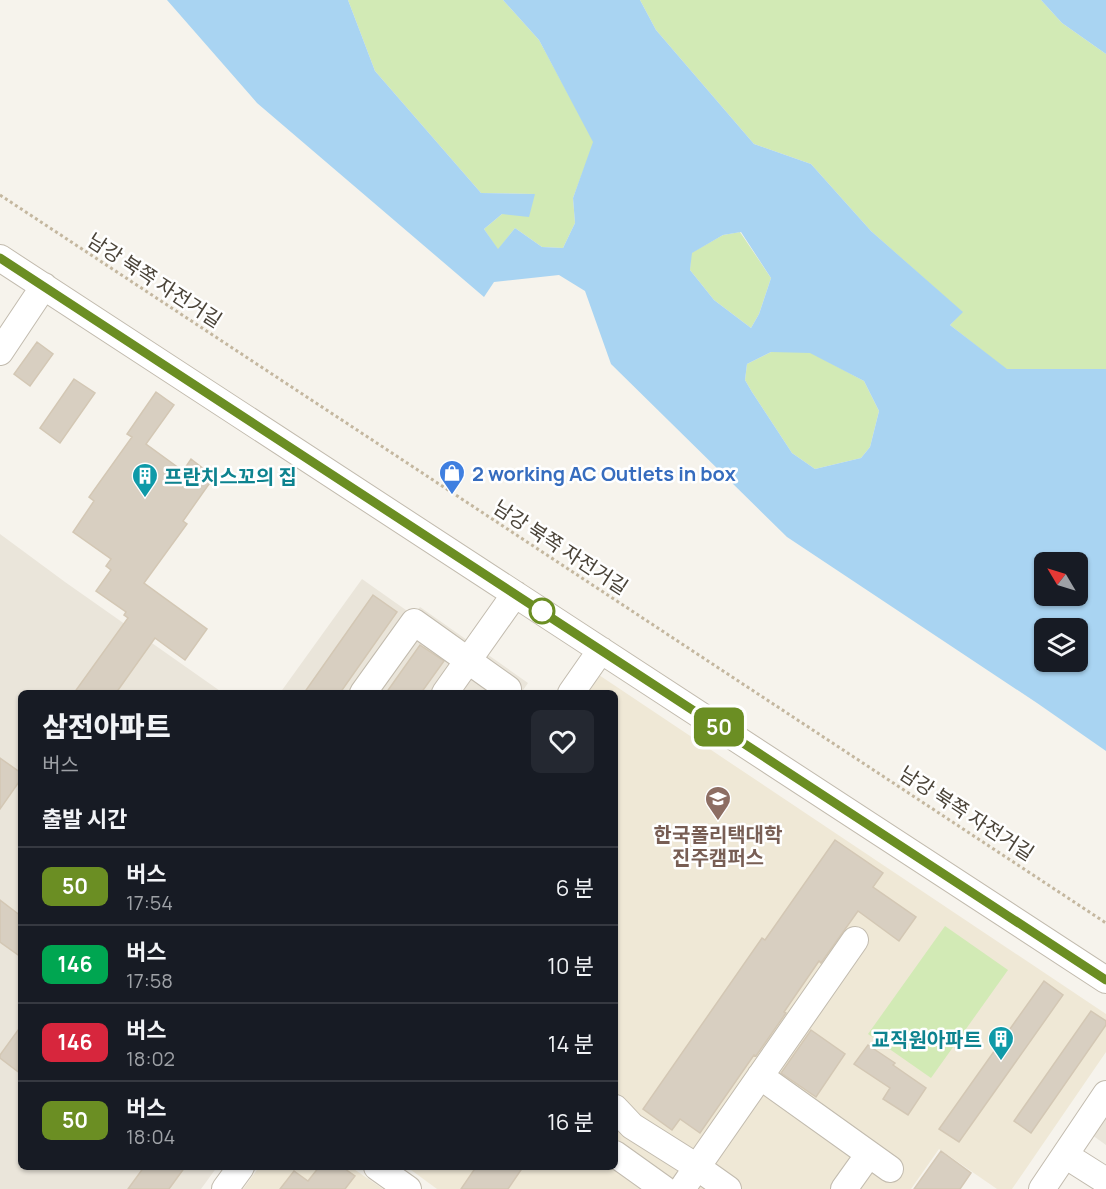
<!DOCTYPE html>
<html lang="ko">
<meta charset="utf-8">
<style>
body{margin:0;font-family:Manrope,"Noto Sans KR",sans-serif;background:#242831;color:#f1f3f6;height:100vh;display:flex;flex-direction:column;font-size:22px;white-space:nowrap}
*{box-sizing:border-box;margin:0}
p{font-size:20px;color:#9ea1a6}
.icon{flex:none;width:33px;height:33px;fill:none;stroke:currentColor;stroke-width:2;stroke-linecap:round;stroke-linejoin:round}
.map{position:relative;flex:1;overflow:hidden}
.side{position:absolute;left:18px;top:690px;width:600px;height:480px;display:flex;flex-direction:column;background:#171b24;border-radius:9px;box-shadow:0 2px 4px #0004}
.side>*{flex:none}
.badge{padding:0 12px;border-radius:9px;font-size:21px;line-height:39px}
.needle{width:39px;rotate:308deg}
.tools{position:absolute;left:1034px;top:552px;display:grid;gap:12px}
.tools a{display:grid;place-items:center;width:54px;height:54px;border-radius:9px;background:#171b24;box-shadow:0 2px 4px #0004;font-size:30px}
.map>.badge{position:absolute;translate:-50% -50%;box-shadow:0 0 0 3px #fff}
h2{padding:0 24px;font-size:22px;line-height:54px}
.round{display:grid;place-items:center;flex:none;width:63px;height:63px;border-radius:9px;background:#242831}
.overview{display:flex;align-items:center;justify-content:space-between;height:102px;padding:0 24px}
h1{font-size:28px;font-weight:800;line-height:45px}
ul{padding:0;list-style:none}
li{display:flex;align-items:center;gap:18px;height:78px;padding:0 24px;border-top:2px solid #363941}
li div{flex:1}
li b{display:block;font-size:22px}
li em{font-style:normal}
li .badge{min-width:66px;font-weight:700;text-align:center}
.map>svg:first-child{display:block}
</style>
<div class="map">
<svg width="1106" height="1189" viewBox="0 0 1106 1189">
<rect width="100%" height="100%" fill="#f6f3ec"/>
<!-- residential -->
<path fill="#eae5da" d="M 0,534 L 65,582 L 223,693 L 21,693 L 21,1167 L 217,1167 L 201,1189 L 0,1189 Z
M 362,579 L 413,615 L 420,607 L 528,683 L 521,693 L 280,693 Z
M 1106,1116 L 1106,1145 L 1092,1135 Z"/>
<!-- education -->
<path fill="#efe8d6" d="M 596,673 L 1106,1014 L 1106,1052 L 1012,1189 L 997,1189 L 939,1149 L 911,1189 L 437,1189 L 407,1167 L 615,1167 L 615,693 L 582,693 Z
M 259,1167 L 351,1167 L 383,1189 L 243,1189 Z"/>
<!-- green -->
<path fill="#d2eab5" d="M 348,0 L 503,0 L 539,40 L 594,142 L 573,198 L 575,223 L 563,248 L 542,247 L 515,228 L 498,250 L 484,229 L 502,214 L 535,194 L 481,193 L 375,71 Z
M 640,0 L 1041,0 L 1062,23 L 1106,54 L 1106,369 L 1007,370 L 950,325 L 962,312 L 871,231 L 811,164 L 754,144 L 656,30 Z
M 740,232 L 771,278 L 759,314 L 751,328 L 714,300 L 690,270 L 691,253 L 723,235 Z
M 771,352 L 810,352 L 864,381 L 879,411 L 870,447 L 861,458 L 815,469 L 792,453 L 752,392 L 745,380 L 747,364 Z
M 945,926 L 1008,970 L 931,1078 L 868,1034 Z"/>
<!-- water -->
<path fill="#a9d4f2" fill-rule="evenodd" d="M 167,0 L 348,0 L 375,71 L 481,193 L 535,194 L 529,217 L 502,214 L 484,229 L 498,249 L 515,228 L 542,247 L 563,248 L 575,223 L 573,198 L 593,142 L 539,40 L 503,0 L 640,0 L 656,30 L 754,144 L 811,164 L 871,231 L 963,312 L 950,325 L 1007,369 L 1106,369 L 1106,751 L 1037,703 L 787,537 L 611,364 L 585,291 L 559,275 L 494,282 L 484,297 L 257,103 ZM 741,232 L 771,278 L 759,314 L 751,328 L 714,300 L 690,270 L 692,253 L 723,235 ZM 771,352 L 810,353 L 864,381 L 879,411 L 870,447 L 861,458 L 815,469 L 792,453 L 752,392 L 745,380 L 747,364 ZM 1044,562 L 1077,562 L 1077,596 L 1044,596 ZM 1044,628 L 1077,628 L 1077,662 L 1044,662 Z
M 1041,0 L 1106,0 L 1106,54 L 1062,23 Z"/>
<!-- building -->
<path fill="#d8cfc1" stroke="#d3c7b4" stroke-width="1.5" d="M 37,342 L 53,354 L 30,386 L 14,374 Z
M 74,379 L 95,393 L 60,443 L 40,428 Z
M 156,392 L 174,405 L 146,444 L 183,471 L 191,459 L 214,477 L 183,521 L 187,524 L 144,583 L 207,629 L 185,660 L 155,638 L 116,693 L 74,693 L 128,618 L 124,615 L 126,612 L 96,591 L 111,570 L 106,566 L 111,559 L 73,532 L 94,501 L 89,497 L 132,437 L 127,434 Z
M 373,595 L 397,612 L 340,693 L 304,693 Z
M 420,645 L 444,661 L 421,693 L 386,693 Z
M 0,758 L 21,773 L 21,779 L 0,809 Z
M 835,840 L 883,873 L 873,887 L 916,917 L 899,941 L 858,911 L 821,963 L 819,961 L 784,1012 L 786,1013 L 756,1056 L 754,1055 L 700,1133 L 680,1119 L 672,1130 L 643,1109 L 762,938 L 765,940 Z
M 0,900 L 21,916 L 21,957 L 0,942 Z
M 1044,981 L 1063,995 L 959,1142 L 939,1129 Z
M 1091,1011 L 1106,1021 L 1106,1025 L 1031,1133 L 1014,1121 Z
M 21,1026 L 21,1074 L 0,1058 L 0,1055 Z
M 811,1030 L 845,1054 L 816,1097 L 781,1073 Z
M 868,1045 L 895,1063 L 893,1065 L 926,1088 L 908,1115 L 883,1099 L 890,1088 L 854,1064 Z
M 941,1151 L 971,1173 L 960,1189 L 914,1189 Z
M 144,1167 L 185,1167 L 169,1189 L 128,1189 Z
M 319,1167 L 342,1167 L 355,1176 L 345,1189 L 280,1189 L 294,1171 L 308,1181 Z
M 476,1167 L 523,1167 L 508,1189 L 461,1189 Z"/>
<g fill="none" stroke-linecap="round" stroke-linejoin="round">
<defs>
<path id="minor" d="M 0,258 L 1106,980
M 0,352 L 44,286
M 363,693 L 414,622 L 508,689
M 445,693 L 515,594
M 571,693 L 601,650
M 760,1076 L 890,1169
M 615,1108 L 632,1126 L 697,1167 L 855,940
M 615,1154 L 664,1189
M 1065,1155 L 1106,1181
M 377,1167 L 408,1189
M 225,1189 L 241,1167
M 682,1189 L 697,1167 L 728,1189
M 844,1189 L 869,1154
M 1042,1189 L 1106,1094"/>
</defs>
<!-- minor casing -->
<use href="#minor" stroke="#c2bbae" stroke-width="28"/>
<!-- path -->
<path stroke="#c4b79f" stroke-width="3" stroke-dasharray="3 3" stroke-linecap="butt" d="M 0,195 L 1106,923"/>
<!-- minor -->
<use href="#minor" stroke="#fff" stroke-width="26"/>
</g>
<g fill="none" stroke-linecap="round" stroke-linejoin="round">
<defs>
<path id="line" d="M 0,258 L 1106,980"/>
</defs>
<!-- line casing -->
<use href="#line" stroke="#fff" stroke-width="14"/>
<!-- line -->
<use href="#line" stroke="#6b8e23" stroke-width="9"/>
</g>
<!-- icons -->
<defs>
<symbol id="shop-pin" viewBox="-11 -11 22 30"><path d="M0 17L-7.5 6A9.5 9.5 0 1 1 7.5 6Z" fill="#3f7fe0" stroke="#fff"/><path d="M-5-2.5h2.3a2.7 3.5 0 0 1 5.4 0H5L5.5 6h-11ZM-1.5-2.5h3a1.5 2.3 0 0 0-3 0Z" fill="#fff"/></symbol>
<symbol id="building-pin" viewBox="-11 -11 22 30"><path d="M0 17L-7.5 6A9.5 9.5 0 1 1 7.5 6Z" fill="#0f9aa8" stroke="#fff"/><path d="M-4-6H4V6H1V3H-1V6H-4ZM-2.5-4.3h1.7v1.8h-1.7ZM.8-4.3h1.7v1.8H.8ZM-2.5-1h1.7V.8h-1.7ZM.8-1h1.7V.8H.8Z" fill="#fff"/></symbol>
<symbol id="university-pin" viewBox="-11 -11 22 30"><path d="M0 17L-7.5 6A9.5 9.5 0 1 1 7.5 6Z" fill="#8d6e63" stroke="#fff"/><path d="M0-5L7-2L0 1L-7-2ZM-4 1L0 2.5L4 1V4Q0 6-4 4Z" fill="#fff"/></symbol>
</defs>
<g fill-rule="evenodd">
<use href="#shop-pin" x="437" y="458" width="30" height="40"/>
<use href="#building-pin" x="130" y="461" width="30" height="40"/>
<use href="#university-pin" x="703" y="784" width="30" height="40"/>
<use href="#building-pin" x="986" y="1024" width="30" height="40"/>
</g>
<!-- markers -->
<circle fill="#fff" stroke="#6b8e23" stroke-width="3" cx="542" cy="611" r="12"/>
<g text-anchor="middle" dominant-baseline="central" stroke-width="5" stroke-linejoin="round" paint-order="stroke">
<!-- street labels -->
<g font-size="20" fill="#4b4439" stroke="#fff">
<text transform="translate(155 280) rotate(33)">남강 북쪽 자전거길</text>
<text transform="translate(561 547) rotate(33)">남강 북쪽 자전거길</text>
<text transform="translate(967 813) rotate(33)">남강 북쪽 자전거길</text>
</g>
<!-- shop labels -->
<g font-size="20" font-weight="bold" fill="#366cbe" stroke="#fff" text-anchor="start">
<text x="472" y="473">2 working AC Outlets in box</text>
</g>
<!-- culture labels -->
<g font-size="20" font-weight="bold" fill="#0d838f" stroke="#fff" text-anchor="start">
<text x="164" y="476">프란치스꼬의 집</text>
<text x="982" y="1039" text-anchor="end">교직원아파트</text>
</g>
<!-- education labels -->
<g font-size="20" font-weight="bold" fill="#785e54" stroke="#fff">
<text x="718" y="834">한국폴리택대학<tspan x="718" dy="23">진주캠퍼스</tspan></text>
</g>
</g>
</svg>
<div class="tools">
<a><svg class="needle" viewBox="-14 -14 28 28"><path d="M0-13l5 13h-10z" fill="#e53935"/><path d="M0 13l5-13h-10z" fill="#9ea1a6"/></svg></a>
<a><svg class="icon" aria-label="layers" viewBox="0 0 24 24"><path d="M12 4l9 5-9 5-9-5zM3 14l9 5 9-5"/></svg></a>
</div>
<b class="badge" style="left:719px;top:727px;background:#6b8e23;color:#fff">50</b>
<section class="side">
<div class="overview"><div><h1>삼전아파트</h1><p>버스</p></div><a class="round"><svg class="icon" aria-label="heart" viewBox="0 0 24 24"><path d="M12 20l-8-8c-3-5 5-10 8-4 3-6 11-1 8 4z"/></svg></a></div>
<h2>출발 시간</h2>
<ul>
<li><span class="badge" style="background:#6b8e23;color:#fff">50</span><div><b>버스</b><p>17:54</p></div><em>6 분</em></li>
<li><span class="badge" style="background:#00a651;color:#fff">146</span><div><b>버스</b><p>17:58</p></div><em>10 분</em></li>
<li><span class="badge" style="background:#d7263d;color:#fff">146</span><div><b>버스</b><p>18:02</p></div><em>14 분</em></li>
<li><span class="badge" style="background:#6b8e23;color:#fff">50</span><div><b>버스</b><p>18:04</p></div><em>16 분</em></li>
</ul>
</section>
</div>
